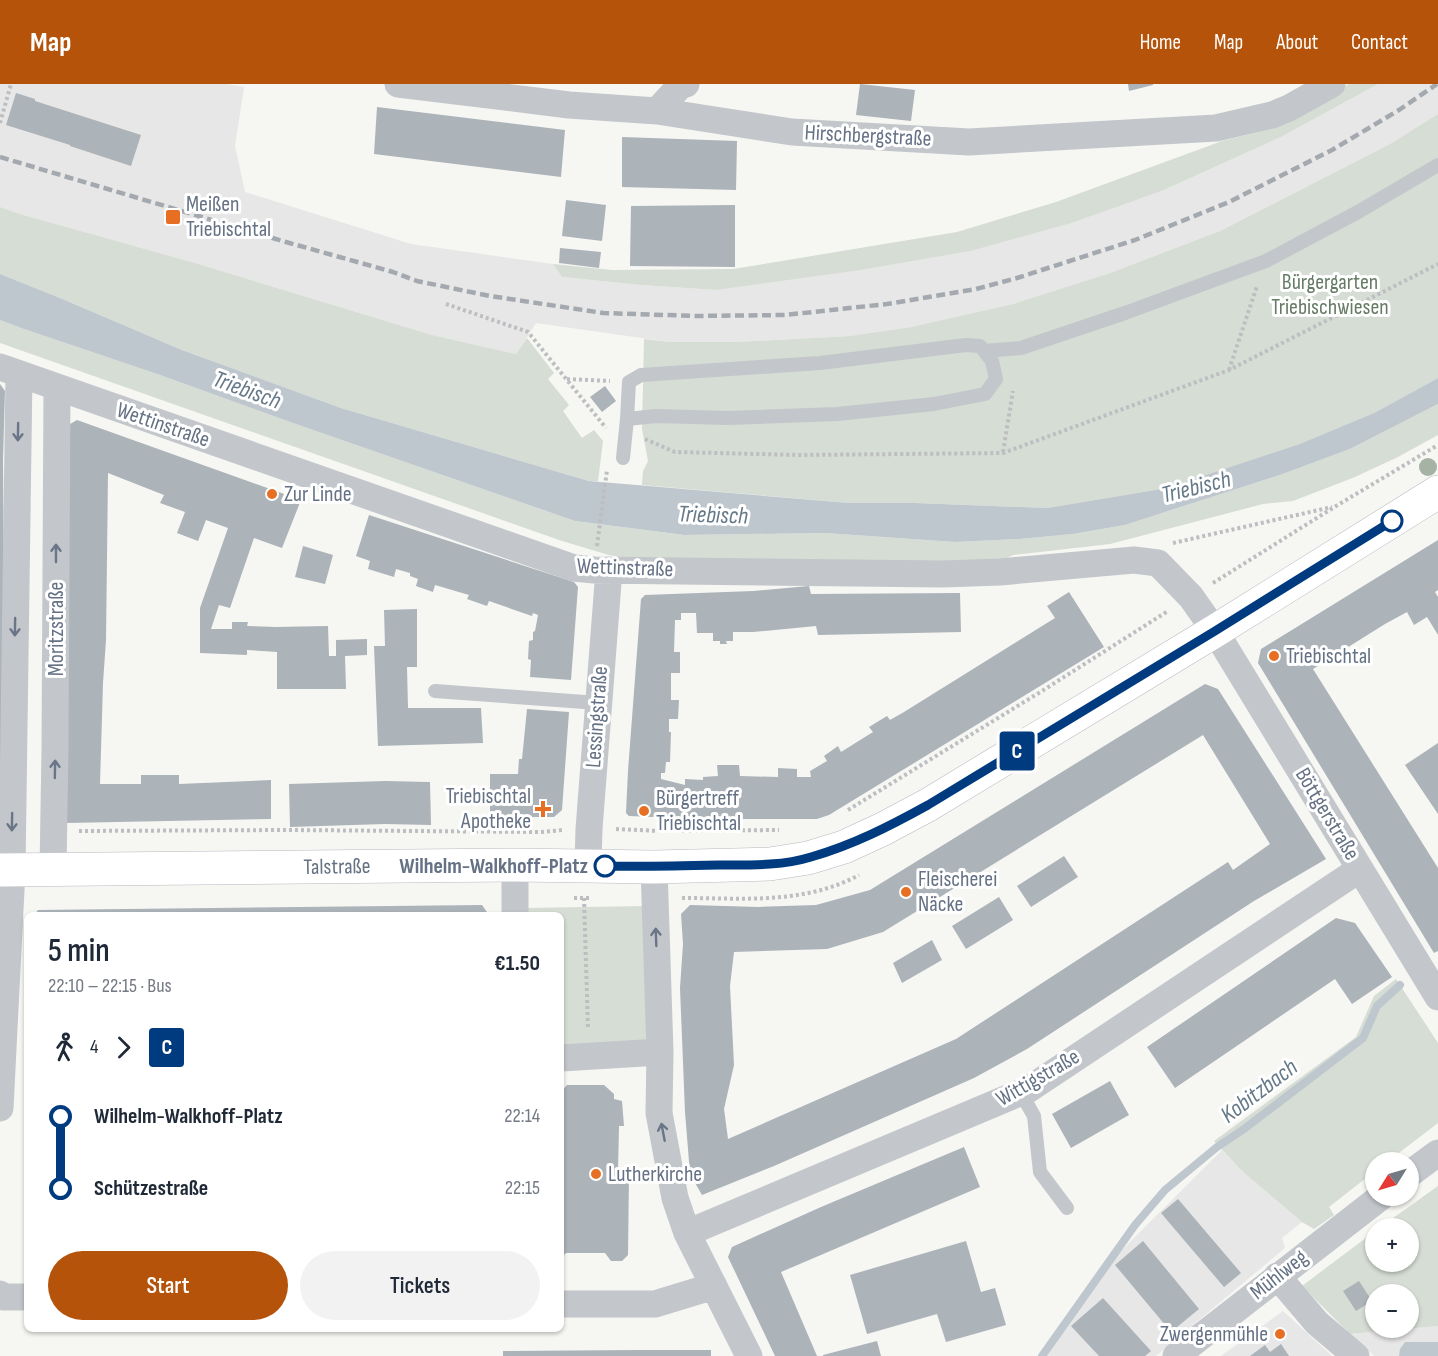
<!DOCTYPE html>
<meta charset="utf-8">
<style>
body{margin:0;font-family:"Sofia Sans Condensed",sans-serif;background:#f2f2f3;color:#1f2937;height:100vh;display:flex;flex-direction:column;font-size:22px;white-space:nowrap}
*{box-sizing:border-box;margin:0}
p{font-size:20px;color:#747a83}
.icon{flex:none;width:33px;height:33px;fill:none;stroke:currentColor;stroke-width:2;stroke-linecap:round;stroke-linejoin:round}
.map{position:relative;flex:1;overflow:hidden}
.panel{position:absolute;left:24px;top:828px;width:540px;height:420px;display:flex;flex-direction:column;background:#fff;border-radius:9px;box-shadow:0 2px 4px #0004}
.panel>*{flex:none}
.badge{padding:0 12px;border-radius:4px;font-size:21px;line-height:39px}
.needle{width:39px;rotate:233deg}
.tools{position:absolute;left:1365px;top:1068px;display:grid;gap:12px}
.tools a{display:grid;place-items:center;width:54px;height:54px;border-radius:50%;background:#fff;box-shadow:0 2px 4px #0004;font-size:30px}
.map>.badge{position:absolute;translate:-50% -50%;box-shadow:0 0 0 3px #fff}
.legs{display:flex;align-items:center;gap:9px;height:66px;padding:0 24px;font-size:20px}
.legs p{margin-inline-start:auto}
.headline{display:flex;align-items:center;justify-content:space-between;height:102px;padding:0 24px}
h1{font-size:33px;font-weight:600;line-height:45px}
.primary-button{display:flex;gap:12px;margin-top:auto;padding:12px 24px}
.primary-button a{flex:1;height:69px;border-radius:36px;background:#b45309;color:#fff;font-size:24px;font-weight:600;line-height:69px;text-align:center}
.primary-button a+a{background:#f2f2f3;color:#1f2937}
ul{padding:0 24px;list-style:none}
li{display:flex;align-items:center;gap:21px;height:72px;font-size:22px}
li i{display:grid;place-items:center;width:9px;height:100%;margin:0 8px;background:currentColor}
li i::after{content:'';width:15px;height:15px;margin:-8px;border:4px solid;border-radius:50%;background:#fff}
li p{margin-inline-start:auto}
li:first-child i{background:linear-gradient(#0000 50%,currentColor 0)}
li:last-child i{background:linear-gradient(currentColor 50%,#0000 0)}
header{display:flex;align-items:center;gap:36px;box-sizing:border-box;height:84px;padding:0 30px;background:#b45309;color:#fff}
header strong{font-size:28px}
nav{display:flex;gap:33px;margin-inline-start:auto;font-size:21px}
.map>svg:first-child{display:block}
</style>
<header>
<strong>Map</strong>
<nav><a>Home</a><a>Map</a><a>About</a><a>Contact</a></nav>
</header>
<div class="map">
<svg width="1438" height="1272" viewBox="0 0 1438 1272">
<rect width="100%" height="100%" fill="#f6f6f3"/>
<!-- built -->
<path fill="#e6e7e6" d="M 0,0 L 226,0 L 244,3 L 235,62 L 245,108 L 411,160 L 553,180 L 562,193 L 641,201 L 716,206 L 1164,106 L 1281,53 L 1378,0 L 1438,0 L 1438,30 L 1390,60 L 1220,147 L 1110,189 L 1013,220 L 911,243 L 850,252 L 738,258 L 670,258 L 536,239 L 516,270 L 432,251 L 195,179 L 20,130 L 0,123 Z
M 1222,1066 L 1242,1087 L 1302,1138 L 1282,1154 L 1285,1164 L 1156,1272 L 1043,1272 L 1116,1172 Z
M 1283,1227 L 1332,1272 L 1221,1272 Z
M 1438,1242 L 1438,1272 L 1374,1272 L 1350,1250 Z"/>
<!-- green -->
<path fill="#d6ddd4" fill-rule="evenodd" d="M 1349,0 L 1378,0 L 1281,53 L 1164,106 L 1071,139 L 970,167 L 860,186 L 716,206 L 641,201 L 562,193 L 553,180 L 612,186 L 733,185 L 957,148 L 1056,118 L 1222,57 L 1258,48 L 1283,39 Z
M 1438,30 L 1438,294 L 1374,329 L 1300,361 L 1215,389 L 1167,404 L 1047,424 L 916,419 L 849,419 L 642,401 L 643,387 L 648,377 L 642,345 L 644,255 L 670,258 L 738,258 L 850,252 L 911,243 L 1013,220 L 1110,189 L 1220,147 L 1390,60 Z
M 0,123 L 20,130 L 195,179 L 432,251 L 516,270 L 527,254 L 554,289 L 548,295 L 569,321 L 563,327 L 582,354 L 594,346 L 603,357 L 598,397 L 589,397 L 341,324 L 182,266 L 60,214 L 0,190 Z
M 0,236 L 21,244 L 160,291 L 290,338 L 575,437 L 683,451 L 825,449 L 955,458 L 1020,455 L 1073,450 L 1125,441 L 1280,391 L 1350,365 L 1438,320 L 1438,351 L 1398,373 L 1355,393 L 1293,417 L 1263,420 L 1110,460 L 1013,471 L 1003,476 L 943,480 L 638,477 L 609,471 L 562,457 L 0,259 Z
M 646,822 L 649,963 L 561,965 L 561,831 L 526,831 L 526,824 Z
M 1396,895 L 1438,959 L 1438,1039 L 1387,1078 L 1376,1078 L 1375,1087 L 1329,1123 L 1334,1131 L 1314,1145 L 1302,1138 L 1242,1087 L 1214,1057 L 1356,953 L 1374,912 Z
M 1438,1102 L 1438,1242 L 1350,1250 L 1302,1202 L 1375,1147 L 1376,1178 L 1408,1178 L 1408,1144 L 1379,1144 ZM 1376,1210 L 1408,1210 L 1408,1244 L 1376,1244 Z"/>
<!-- water -->
<path fill="#bfc7ce" d="M 0,190 L 60,214 L 182,266 L 341,324 L 589,397 L 849,419 L 916,419 L 1047,424 L 1167,404 L 1300,360 L 1374,329 L 1438,294 L 1438,320 L 1350,365 L 1280,391 L 1125,441 L 1073,450 L 1020,455 L 955,458 L 825,449 L 684,451 L 575,437 L 290,338 L 160,291 L 21,244 L 0,236 Z
M 1405,1258 L 1438,1258 L 1438,1272 L 1399,1272 L 1400,1265 Z"/>
<g fill="none" stroke-linecap="round" stroke-linejoin="round">
<!-- stream -->
<path stroke="#bfc7ce" stroke-width="8" d="M 1042,1272 L 1135,1141 L 1165,1106 L 1217,1063 L 1244,1045 L 1363,954 L 1377,922 L 1400,901"/>
</g>
<!-- building -->
<path fill="#acb3b9" fill-rule="evenodd" d="M 860,0 L 915,6 L 911,37 L 856,31 Z
M 1128,0 L 1153,0 L 1153,1 L 1129,7 Z
M 16,9 L 35,15 L 35,17 L 141,51 L 131,82 L 70,62 L 70,61 L 6,41 Z
M 377,23 L 565,46 L 561,93 L 374,70 Z
M 622,53 L 737,57 L 736,106 L 622,103 Z
M 566,116 L 606,121 L 602,157 L 562,152 Z
M 735,121 L 735,183 L 630,182 L 631,122 Z
M 560,164 L 601,168 L 599,184 L 559,179 Z
M 0,300 L 5,307 L 3,375 L 5,663 L 0,731 Z
M 605,302 L 616,317 L 602,328 L 590,313 Z
M 77,336 L 301,416 L 282,464 L 254,454 L 230,524 L 219,521 L 211,545 L 232,545 L 232,538 L 248,538 L 247,542 L 276,543 L 328,542 L 329,572 L 336,572 L 336,556 L 367,555 L 367,571 L 345,572 L 346,605 L 277,605 L 277,568 L 247,566 L 247,571 L 200,569 L 200,524 L 228,444 L 206,436 L 198,457 L 177,449 L 185,428 L 160,419 L 164,411 L 108,389 L 106,556 L 103,599 L 100,700 L 141,700 L 141,691 L 179,691 L 179,700 L 271,696 L 271,735 L 66,739 L 65,343 Z
M 369,431 L 574,498 L 578,503 L 571,596 L 530,593 L 531,576 L 528,575 L 529,557 L 533,556 L 533,548 L 535,547 L 538,531 L 533,529 L 532,532 L 489,517 L 487,522 L 467,515 L 469,511 L 435,501 L 433,508 L 416,502 L 418,495 L 410,492 L 410,489 L 396,485 L 394,493 L 368,485 L 370,477 L 356,472 Z
M 1438,456 L 1438,506 L 1435,508 L 1438,513 L 1438,551 L 1427,533 L 1414,541 L 1407,528 L 1385,540 L 1313,585 L 1438,784 L 1438,867 L 1434,869 L 1258,579 L 1261,565 Z
M 303,462 L 333,471 L 325,500 L 295,493 Z
M 809,502 L 811,510 L 960,509 L 961,548 L 818,551 L 816,542 L 753,548 L 733,548 L 733,557 L 726,557 L 727,560 L 720,560 L 720,557 L 713,557 L 713,549 L 697,549 L 696,529 L 681,529 L 681,536 L 675,536 L 674,568 L 680,568 L 680,589 L 671,589 L 671,616 L 679,616 L 678,635 L 669,635 L 669,648 L 671,648 L 670,678 L 666,678 L 665,689 L 661,689 L 661,695 L 685,701 L 685,695 L 703,696 L 703,693 L 718,692 L 717,681 L 739,681 L 740,692 L 778,693 L 778,684 L 797,685 L 797,693 L 811,693 L 810,687 L 827,677 L 824,672 L 838,662 L 841,668 L 873,648 L 869,643 L 887,632 L 890,636 L 904,628 L 1055,534 L 1047,522 L 1069,508 L 1104,563 L 829,731 L 817,735 L 699,735 L 629,732 L 626,729 L 628,687 L 641,515 L 645,511 L 753,507 Z
M 417,525 L 417,583 L 407,583 L 408,624 L 481,624 L 483,659 L 378,662 L 374,562 L 385,562 L 384,526 Z
M 1205,600 L 1218,605 L 1326,775 L 1254,817 L 1027,965 L 974,994 L 774,1082 L 702,1111 L 690,1090 L 685,1028 L 680,904 L 683,860 L 681,830 L 690,821 L 758,823 L 816,821 L 870,806 ZM 1203,651 L 1270,760 L 1233,786 L 1228,778 L 956,955 L 728,1055 L 724,1025 L 734,981 L 730,902 L 734,868 L 827,865 L 883,848 Z
M 527,625 L 569,628 L 562,726 L 554,733 L 490,733 L 490,690 L 518,690 L 519,675 L 522,675 Z
M 1438,659 L 1438,730 L 1405,681 Z
M 385,697 L 430,698 L 431,741 L 385,740 L 290,743 L 289,700 Z
M 1064,772 L 1078,793 L 1031,823 L 1017,802 Z
M 999,813 L 1013,836 L 966,865 L 952,842 Z
M 482,821 L 489,831 L 34,831 L 38,826 Z
M 1336,834 L 1355,839 L 1392,893 L 1352,920 L 1335,895 L 1175,1004 L 1147,963 Z
M 932,856 L 942,876 L 902,899 L 893,879 Z
M 1110,997 L 1129,1031 L 1071,1064 L 1052,1030 Z
M 567,1001 L 604,1001 L 614,1010 L 614,1015 L 622,1017 L 624,1042 L 619,1042 L 618,1088 L 625,1088 L 630,1084 L 633,1087 L 629,1091 L 628,1171 L 622,1177 L 611,1177 L 605,1169 L 566,1169 L 561,1174 L 561,1008 Z
M 964,1063 L 980,1103 L 781,1188 L 817,1272 L 775,1272 L 728,1173 L 732,1163 L 821,1123 Z
M 1178,1115 L 1241,1189 L 1224,1203 L 1161,1129 Z
M 966,1157 L 981,1208 L 995,1204 L 1006,1241 L 946,1258 L 937,1230 L 867,1250 L 850,1191 Z
M 1143,1157 L 1199,1225 L 1171,1248 L 1115,1181 Z
M 1359,1197 L 1372,1217 L 1356,1227 L 1343,1207 Z
M 1103,1214 L 1151,1267 L 1145,1272 L 1099,1272 L 1071,1242 Z
M 877,1257 L 881,1272 L 823,1272 L 823,1271 Z
M 1281,1260 L 1289,1272 L 1250,1272 L 1265,1261 L 1270,1268 Z
M 639,1266 L 711,1266 L 711,1272 L 503,1272 L 503,1267 Z"/>
<g fill="none" stroke-linecap="round" stroke-linejoin="round">
<defs>
<path id="secondary" d="M 0,786 L 515,781 L 654,783 L 770,780 L 808,774 L 844,763 L 883,745 L 928,721 L 1215,547 L 1438,408"/>
</defs>
<!-- secondary casing -->
<use href="#secondary" stroke="#b6b9bf" stroke-width="34"/>
<!-- path -->
<path stroke="#bdbec1" stroke-width="4" stroke-dasharray="3 3" stroke-linecap="butt" d="M 0,39 L 11,0
M 446,220 L 528,248 L 606,344
M 1229,286 L 1257,202
M 567,295 L 610,297
M 645,355 L 675,368 L 800,371 L 1003,369 L 1229,286 L 1438,180
M 1003,368 L 1013,307
M 1173,459 L 1332,423
M 597,462 L 607,386
M 1213,499 L 1336,422 L 1438,361
M 848,726 L 1042,607 L 1168,527
M 616,745 L 660,747 L 779,746
M 79,747 L 287,746 L 541,748 L 563,746
M 574,814 L 590,814
M 584,814 L 588,945
M 682,814 C 743,814 803,821 859,791"/>
<!-- service -->
<path stroke="#c3c6ca" stroke-width="14" d="M 984,267 L 1021,264 L 1125,229 L 1266,177 L 1358,128 L 1438,81
M 623,374 L 627,335 L 656,332 L 727,334 L 837,330 L 934,320 L 985,310 L 996,295 L 992,277 L 980,262 L 966,261 L 820,279 L 641,291 L 629,298 L 627,335
M 435,607 L 598,619
M 1021,1009 L 1034,1032 L 1040,1088 L 1067,1124"/>
<!-- minor -->
<path stroke="#c3c6ca" stroke-width="27" d="M 398,0 L 569,21 L 657,27 L 792,48 L 969,58 L 1216,44 L 1272,31 L 1289,24 L 1332,0
M 657,27 L 680,2 L 686,0
M 0,283 L 574,484 L 594,486 L 943,490 L 1000,488 L 1134,476 L 1158,479 L 1191,513 L 1215,547 L 1438,913
M 515,781 L 515,831
M 588,781 L 589,745 L 609,486
M 654,783 L 660,968 L 659,1029 L 675,1114 L 687,1149 L 749,1272
M 53,786 L 55,666 L 57,304
M 561,974 L 660,968
M 0,1024 L 12,786 L 19,290
M 1408,1091 L 1438,1069
M 687,1149 L 1029,1005 L 1360,785
M 1277,1192 L 1317,1239 L 1356,1272
M 0,1210 L 4,1213 L 27,1213
M 561,1220 L 655,1220 L 714,1202
M 1176,1272 L 1382,1112"/>
<!-- secondary -->
<use href="#secondary" stroke="#fff" stroke-width="33"/>
<!-- rail -->
<path stroke="#a4a8af" stroke-width="4.5" stroke-dasharray="9 4.5" stroke-linecap="butt" d="M 0,73 L 286,158 L 393,188 L 417,197 L 490,212 L 603,229 L 696,232 L 785,231 L 887,220 L 976,205 L 1017,194 L 1135,156 L 1229,118 L 1332,66 L 1399,26 L 1437,0"/>
</g>
<!-- trees -->
<circle fill="#a6b2a4" cx="1428" cy="383" r="9"/>
<!-- one-way arrows -->
<defs><path id="oneway-shaft" d="M-6 0H5M1.5-3L5.5 0L1.5 3" fill="none" stroke-width="1.6" stroke-linecap="round" stroke-linejoin="round" transform="scale(1.5)"/></defs>
<g stroke="#6a7588">
<use href="#oneway-shaft" transform="translate(18 348) rotate(91)"/>
<use href="#oneway-shaft" transform="translate(56 469) rotate(-90)"/>
<use href="#oneway-shaft" transform="translate(15 543) rotate(91)"/>
<use href="#oneway-shaft" transform="translate(55 685) rotate(-89)"/>
<use href="#oneway-shaft" transform="translate(12 738) rotate(91)"/>
<use href="#oneway-shaft" transform="translate(656 853) rotate(-92)"/>
<use href="#oneway-shaft" transform="translate(663 1048) rotate(-101)"/>
</g>
<g fill="none" stroke-linecap="round" stroke-linejoin="round">
<defs>
<path id="line-1" d="M 605,782 C 643,783 681,782 720,781 C 750,781 782,782 811,773 C 853,761 890,742 928,721 L 1215,547 L 1392,437"/>
</defs>
<!-- line-1 casing -->
<use href="#line-1" stroke="#fff" stroke-width="14"/>
<!-- line-1 -->
<use href="#line-1" stroke="#003b80" stroke-width="9"/>
</g>
<!-- markers -->
<g fill="#e66f23" stroke="#fff" stroke-width="2">
<rect x="165" y="125" width="16" height="16" rx="3"/>
<circle cx="272" cy="410" r="6"/>
<circle cx="1274" cy="572" r="6"/>
<path d="M540 716h6v6h6v6h-6v6h-6v-6h-6v-6h6z"/>
<circle cx="644" cy="727" r="6"/>
<circle cx="906" cy="808" r="6"/>
<circle cx="596" cy="1090" r="6"/>
<circle cx="1280" cy="1250" r="6"/>
</g>
<g fill="#fff" stroke="#003b80" stroke-width="3">
<circle cx="1392" cy="437" r="10"/>
<circle cx="605" cy="782" r="10"/>
</g>
<g text-anchor="middle" dominant-baseline="central" stroke-width="6" stroke-linejoin="round" paint-order="stroke">
<!-- street labels -->
<g font-size="22" fill="#657184" stroke="#fff">
<text transform="translate(868 52) rotate(3)">Hirschbergstraße</text>
<text transform="translate(163 341) rotate(19)">Wettinstraße</text>
<text transform="translate(625 484) rotate(2)">Wettinstraße</text>
<text transform="translate(56 545) rotate(-90)">Moritzstraße</text>
<text transform="translate(597 633) rotate(-86)">Lessingstraße</text>
<text transform="translate(1327 730) rotate(59)">Böttgerstraße</text>
<text transform="translate(337 783) rotate(-1)">Talstraße</text>
<text transform="translate(1038 994) rotate(-30)">Wittigstraße</text>
<text transform="translate(1279 1191) rotate(-38)">Mühlweg</text>
</g>
<!-- poi labels -->
<g font-size="22" fill="#657184" stroke="#fff" text-anchor="start">
<text x="186" y="120">Meißen<tspan x="186" dy="25">Triebischtal</tspan></text>
<text x="284" y="410">Zur Linde</text>
<text x="1286" y="572">Triebischtal</text>
<text x="531" y="712" text-anchor="end">Triebischtal<tspan x="531" dy="25">Apotheke</tspan></text>
<text x="656" y="714">Bürgertreff<tspan x="656" dy="25">Triebischtal</tspan></text>
<text x="918" y="795">Fleischerei<tspan x="918" dy="25">Näcke</tspan></text>
<text x="608" y="1090">Lutherkirche</text>
<text x="1268" y="1250" text-anchor="end">Zwergenmühle</text>
</g>
<!-- park labels -->
<g font-size="22" fill="#657b64" stroke="#fff">
<text x="1330" y="198">Bürgergarten<tspan x="1330" dy="25">Triebischwiesen</tspan></text>
</g>
<!-- stop labels -->
<g font-size="22" font-weight="bold" fill="#657184" stroke="#fff" text-anchor="end">
<text x="588" y="782">Wilhelm-Walkhoff-Platz</text>
</g>
<!-- water labels -->
<g font-size="24" font-style="italic" fill="#657988" stroke="#fff">
<text transform="translate(247 306) rotate(20)">Triebisch</text>
<text transform="translate(1196 403) rotate(-14)">Triebisch</text>
<text transform="translate(713 431) rotate(2)">Triebisch</text>
<text transform="translate(1259 1007) rotate(-37)">Kobitzbach</text>
</g>
</g>
</svg>
<div class="tools">
<a><svg class="needle" viewBox="-14 -14 28 28"><path d="M0-13l5 13h-10z" fill="#e53935"/><path d="M0 13l5-13h-10z" fill="#747a83"/></svg></a>
<a>+</a>
<a>−</a>
</div>
<b class="badge" style="left:1017px;top:667px;background:#003b80;color:#fff">C</b>
<section class="panel">
<div class="headline"><div><h1>5 min</h1><p>22:10 – 22:15 · Bus</p></div><b>€1.50</b></div>
<div class="legs"><svg class="icon" aria-label="walk" viewBox="0 0 24 24"><circle cx="13" cy="4" r="2"/><path d="M13 8l-2 6 4 7M11 14l-3 7M7 12l3-4h3l4 4"/></svg>4<svg class="icon" aria-label="forward" viewBox="0 0 24 24"><path d="M9 5l7 7-7 7"/></svg><b class="badge" style="background:#003b80;color:#fff">C</b></div>
<ul>
<li><i style="color:#003b80"></i><b>Wilhelm-Walkhoff-Platz</b><p>22:14</p></li>
<li><i style="color:#003b80"></i><b>Schützestraße</b><p>22:15</p></li>
</ul>
<div class="primary-button"><a>Start</a><a>Tickets</a></div>
</section>
</div>
